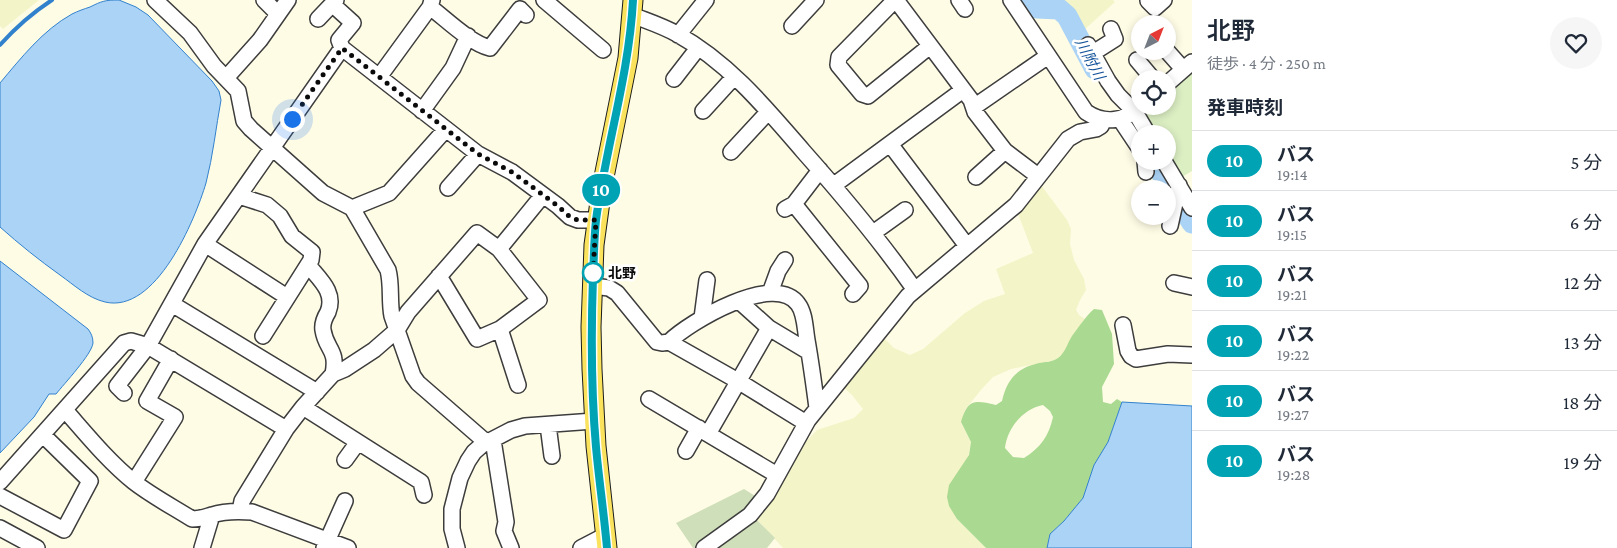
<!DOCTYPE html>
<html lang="ja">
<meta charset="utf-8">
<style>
body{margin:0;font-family:"Crimson Pro","Noto Sans JP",serif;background:#f6f6f7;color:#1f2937;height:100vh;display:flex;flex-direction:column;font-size:19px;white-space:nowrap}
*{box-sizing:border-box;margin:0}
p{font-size:16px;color:#747a83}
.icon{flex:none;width:28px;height:28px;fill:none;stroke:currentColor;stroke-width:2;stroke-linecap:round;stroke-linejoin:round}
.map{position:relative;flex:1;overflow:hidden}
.details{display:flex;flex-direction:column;background:#fff;width:425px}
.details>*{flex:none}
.badge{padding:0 10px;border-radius:16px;font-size:18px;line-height:32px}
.needle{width:32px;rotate:42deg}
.fabs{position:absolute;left:1131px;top:15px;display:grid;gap:10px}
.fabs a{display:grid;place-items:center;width:45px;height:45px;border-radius:50%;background:#fff;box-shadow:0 2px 8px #0003;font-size:25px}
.you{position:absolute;width:25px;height:25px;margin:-12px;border:4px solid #fff;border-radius:50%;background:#1a73e8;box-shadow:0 0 0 8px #1a73e833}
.map>.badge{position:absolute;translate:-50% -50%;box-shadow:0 0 0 2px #fff}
h2{padding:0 15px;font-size:19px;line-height:45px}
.round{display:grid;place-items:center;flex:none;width:52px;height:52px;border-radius:26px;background:#f6f6f7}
.headline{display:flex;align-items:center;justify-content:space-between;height:85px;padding:0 15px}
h1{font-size:24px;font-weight:600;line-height:38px}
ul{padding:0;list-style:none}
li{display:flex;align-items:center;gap:15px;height:60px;padding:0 15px;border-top:1px solid #e0e1e3}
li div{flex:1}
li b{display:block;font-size:19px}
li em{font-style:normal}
li .badge{min-width:55px;font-weight:700;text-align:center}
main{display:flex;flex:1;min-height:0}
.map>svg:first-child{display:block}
</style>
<main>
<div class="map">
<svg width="1192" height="548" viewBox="0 0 1192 548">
<rect width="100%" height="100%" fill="#fffce6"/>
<!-- farmland -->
<path fill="#f3f4c7" d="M 0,0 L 39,0 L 3,29 L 0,26 Z
M 1041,0 L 1113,0 L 1115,2 L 1084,30 L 1075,13 L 1065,4 Z
M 1041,185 L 1067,220 L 1071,229 L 1070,244 L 1074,260 L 1084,279 L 1086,290 L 1080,300 L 1076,310 L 1079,315 L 1085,319 L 1072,337 L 1064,353 L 1056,360 L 1011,369 L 993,377 L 980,391 L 965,410 L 961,423 L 971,442 L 957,519 L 986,548 L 783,548 L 753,515 L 801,447 L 817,430 L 854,418 L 863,409 L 852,395 L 841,385 L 882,336 L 894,348 L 910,355 L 923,349 L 965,313 L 984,301 L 1005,294 L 996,269 L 1033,253 L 1017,211 Z"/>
<!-- forest -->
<path fill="#aad991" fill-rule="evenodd" d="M 1094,309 L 1102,310 L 1112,334 L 1114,364 L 1102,387 L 1103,402 L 1111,404 L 1117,399 L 1122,402 L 1108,442 L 1094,465 L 1083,498 L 1064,521 L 1050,534 L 1047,548 L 986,548 L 957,519 L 949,506 L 947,497 L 949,485 L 969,455 L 971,442 L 961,422 C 968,399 974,400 996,405 L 1002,401 C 1007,379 1017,368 1039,363 C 1045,362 1053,362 1058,358 C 1065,353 1067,344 1072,336 C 1079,327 1085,317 1094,309 ZM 1043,405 L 1050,411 L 1053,417 C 1049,436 1040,448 1024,458 L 1013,457 L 1005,448 C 1007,428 1023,409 1043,405 Z"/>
<!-- cemetery -->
<path fill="#cfdfba" d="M 744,489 L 760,499 L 749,512 L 775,538 L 767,548 L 693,548 L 676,523 Z"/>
<!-- pitch -->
<path fill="#dcefc3" d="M 1192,71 L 1192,171 L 1182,177 L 1168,153 L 1168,134 L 1156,134 C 1150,124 1143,117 1150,106 L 1168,106 L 1168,91 Z"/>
<!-- water -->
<path fill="#abd3f6" stroke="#3281cd" d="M 119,0 L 136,7 L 148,15 L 212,81 L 219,91 L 221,100 C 216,127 213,156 206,183 C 195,220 156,314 105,302 C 88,298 74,285 60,275 C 39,260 19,244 0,227 L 0,83 C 21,58 43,30 72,14 C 78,11 84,9 90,7 C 102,1 105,0 119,0 Z
M 0,261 L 88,329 C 91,333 93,337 93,343 C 92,354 64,384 56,394 L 49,394 L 34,417 L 0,453 Z
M 1122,402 L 1192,406 L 1192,548 L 1047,548 L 1050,534 L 1064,521 L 1083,498 L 1094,465 L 1108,442 Z"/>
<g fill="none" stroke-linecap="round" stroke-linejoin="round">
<!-- stream -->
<path stroke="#3281cd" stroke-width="4" d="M 0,45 C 16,27 32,13 52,0"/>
<!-- river -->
<path stroke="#abd3f6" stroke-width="21" d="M 1029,0 L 1037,8 L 1059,9 L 1067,16 L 1095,69
M 1154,161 L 1192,223"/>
<defs>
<path id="minor" d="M 155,0 L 190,33 L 214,66 L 238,91 L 244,121 L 251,129 L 323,193 L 352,208 L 389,193 L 446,129
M 264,0 L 278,14
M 544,0 L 603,50
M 895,0 L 839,57 L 838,65 L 862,94 L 868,96 L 930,46
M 896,0 L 971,100 L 975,112 L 1005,151 L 1038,176
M 959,0 L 965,9
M 1011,0 L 1086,112 C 1105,125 1125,121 1141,106
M 1148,1 L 1155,8 L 1164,0
M 332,4 L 353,23 L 339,40 L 342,48
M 430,7 C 446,19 470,43 490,48 L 520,9 L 526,15
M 632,15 C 647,21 663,26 677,34 C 728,62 766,108 803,151 C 843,196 880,240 915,290
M 318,19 L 336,0
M 792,26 L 816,0
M 678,35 L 706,0
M 1088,45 L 1108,81 L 1118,95 L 1135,112 L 1148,134
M 1167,51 L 1183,69
M 1093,53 L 1115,39 L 1111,29
M 1137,60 L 1153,79
M 379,77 L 430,7 L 432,0
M 226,78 L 260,40 L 288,0
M 674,79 L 698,48
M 1168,83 L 1192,62
M 974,107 L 1048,56
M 422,111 L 453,68 L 468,36
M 703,111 L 734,77
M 1120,119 L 1140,149
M 890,144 L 967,246
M 731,152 L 768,112
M 1145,161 L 1146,172
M 1164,161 L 1192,208
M 976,177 L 1005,151
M 834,185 L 963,90
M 448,188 L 478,154
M 239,196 L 267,205 L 280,216 L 292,236 L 312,252 L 311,260 L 263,336
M 794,204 L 860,286 L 853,294
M 352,208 L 388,270 C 392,285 389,301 392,316 L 413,376 L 418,383 L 487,443
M 785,209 L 794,204 L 820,170
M 1170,226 L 1179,185
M 873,233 L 905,210
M 205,244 L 287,297
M 499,249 L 543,195
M 308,265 C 319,279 336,292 328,312 C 325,317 322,324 323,330 C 326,350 338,349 333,374
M 1174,283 L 1192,287
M 593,286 L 609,288 L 617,293 L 657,342 L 662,343 L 669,342 L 738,381 L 806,423
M 770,293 L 778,271 L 785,260
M 739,301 L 769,328 L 809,352
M 172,304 L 317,392
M 702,318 L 707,280
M 1123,325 L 1128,351 L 1131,356 L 1136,359 L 1168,354 L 1192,355
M 500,329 L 518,385
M 669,342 C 689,322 775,271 798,304 C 805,313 805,329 807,340 C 811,363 814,385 817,408
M 124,393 L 117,386 L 148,346 L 286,429
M 649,399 L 777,475
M 303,407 L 421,482 L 424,495
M 65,410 C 87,435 108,461 134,482 C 152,496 173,507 192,519 C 200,519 205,517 212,515 C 224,511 239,511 252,512 L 348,548
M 548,425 L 552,456
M 708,434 L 769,328
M 493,440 L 506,522 L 504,531 L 511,548
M 686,451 L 699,428
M 345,460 L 358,442
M 0,482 L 124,343 L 131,341 L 148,346 L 205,244 L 342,48 L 478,154 L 512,172 L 558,206 L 570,217 L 578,220 L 596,220
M 134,482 L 175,417 L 147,401 L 171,359
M 0,496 L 64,530 L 90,481 L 43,435
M 240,511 L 242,501 L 286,429 L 303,407 L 333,374 L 345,369 L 374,350 L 397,330 L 408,312 L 477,233 L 499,249 L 539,300 L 500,329 L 477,339 L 439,276
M 0,528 L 37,548
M 202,548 L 212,515
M 324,548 L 345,501
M 457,548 L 452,529 L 452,509 L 460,478 L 468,461 L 474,452 L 482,445 L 511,430 L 525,426 L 594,421
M 581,548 L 606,535
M 704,548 L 750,515 L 767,494 L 808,420 L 908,296 L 1016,205 L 1068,139 L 1080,132 L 1096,129 L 1101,126 L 1104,120"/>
<path id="major" d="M 607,548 L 596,446 L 592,369 L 591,327 L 594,245 L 602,187 L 628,58 L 633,0"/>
</defs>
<!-- minor casing -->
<use href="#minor" stroke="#3d3d3d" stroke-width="18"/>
<!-- major casing -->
<use href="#major" stroke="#1b1b1b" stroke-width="21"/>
<!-- minor -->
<use href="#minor" stroke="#fff" stroke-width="15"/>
<!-- major -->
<use href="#major" stroke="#fae25c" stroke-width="19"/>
</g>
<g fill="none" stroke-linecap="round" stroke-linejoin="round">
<defs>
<path id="line" d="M 607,548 C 604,514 599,480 596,447 C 591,390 591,333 593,276 C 594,258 594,239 596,220 C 606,146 629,75 633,0"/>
</defs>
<!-- line casing -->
<use href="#line" stroke="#fff" stroke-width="11"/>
<!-- line -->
<use href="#line" stroke="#00a3b4" stroke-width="8"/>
<!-- walk -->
<path stroke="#0a0a0a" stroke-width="5" stroke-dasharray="0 9" d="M 292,119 L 342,48 L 478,154 L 512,172 L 558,206 L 570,217 L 578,220 L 596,220 L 593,273"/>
</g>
<!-- markers -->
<circle fill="#fff" stroke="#00a3b4" stroke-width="2.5" cx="593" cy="273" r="10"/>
<g text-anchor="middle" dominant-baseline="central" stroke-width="5" stroke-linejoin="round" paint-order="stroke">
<!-- stop labels -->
<g font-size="14" font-weight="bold" fill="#0a0a0a" stroke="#fff" text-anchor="start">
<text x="608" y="273">北野</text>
</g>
<!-- water labels -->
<g font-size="15" font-style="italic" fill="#14539a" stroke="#fff">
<text transform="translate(1090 59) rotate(62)">川附川</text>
</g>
</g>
</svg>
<div class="fabs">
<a><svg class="needle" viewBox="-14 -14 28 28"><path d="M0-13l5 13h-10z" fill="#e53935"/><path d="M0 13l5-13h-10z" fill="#747a83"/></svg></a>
<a><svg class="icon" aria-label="locate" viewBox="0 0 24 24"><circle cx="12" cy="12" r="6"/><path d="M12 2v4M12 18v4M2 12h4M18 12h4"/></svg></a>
<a>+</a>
<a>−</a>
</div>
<div class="you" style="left:292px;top:119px"></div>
<b class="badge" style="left:601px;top:190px;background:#00a3b4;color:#fff">10</b>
</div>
<section class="details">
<div class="headline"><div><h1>北野</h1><p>徒歩 · 4 分 · 250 m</p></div><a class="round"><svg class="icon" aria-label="heart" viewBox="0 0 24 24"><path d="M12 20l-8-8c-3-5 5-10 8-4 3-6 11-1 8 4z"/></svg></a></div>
<h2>発車時刻</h2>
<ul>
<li><span class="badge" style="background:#00a3b4;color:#fff">10</span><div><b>バス</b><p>19:14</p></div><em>5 分</em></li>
<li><span class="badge" style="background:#00a3b4;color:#fff">10</span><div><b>バス</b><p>19:15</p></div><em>6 分</em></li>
<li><span class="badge" style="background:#00a3b4;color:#fff">10</span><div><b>バス</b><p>19:21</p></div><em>12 分</em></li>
<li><span class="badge" style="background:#00a3b4;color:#fff">10</span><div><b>バス</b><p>19:22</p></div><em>13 分</em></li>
<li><span class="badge" style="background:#00a3b4;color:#fff">10</span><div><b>バス</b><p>19:27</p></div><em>18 分</em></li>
<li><span class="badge" style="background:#00a3b4;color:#fff">10</span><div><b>バス</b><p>19:28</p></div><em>19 分</em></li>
</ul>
</section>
</main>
